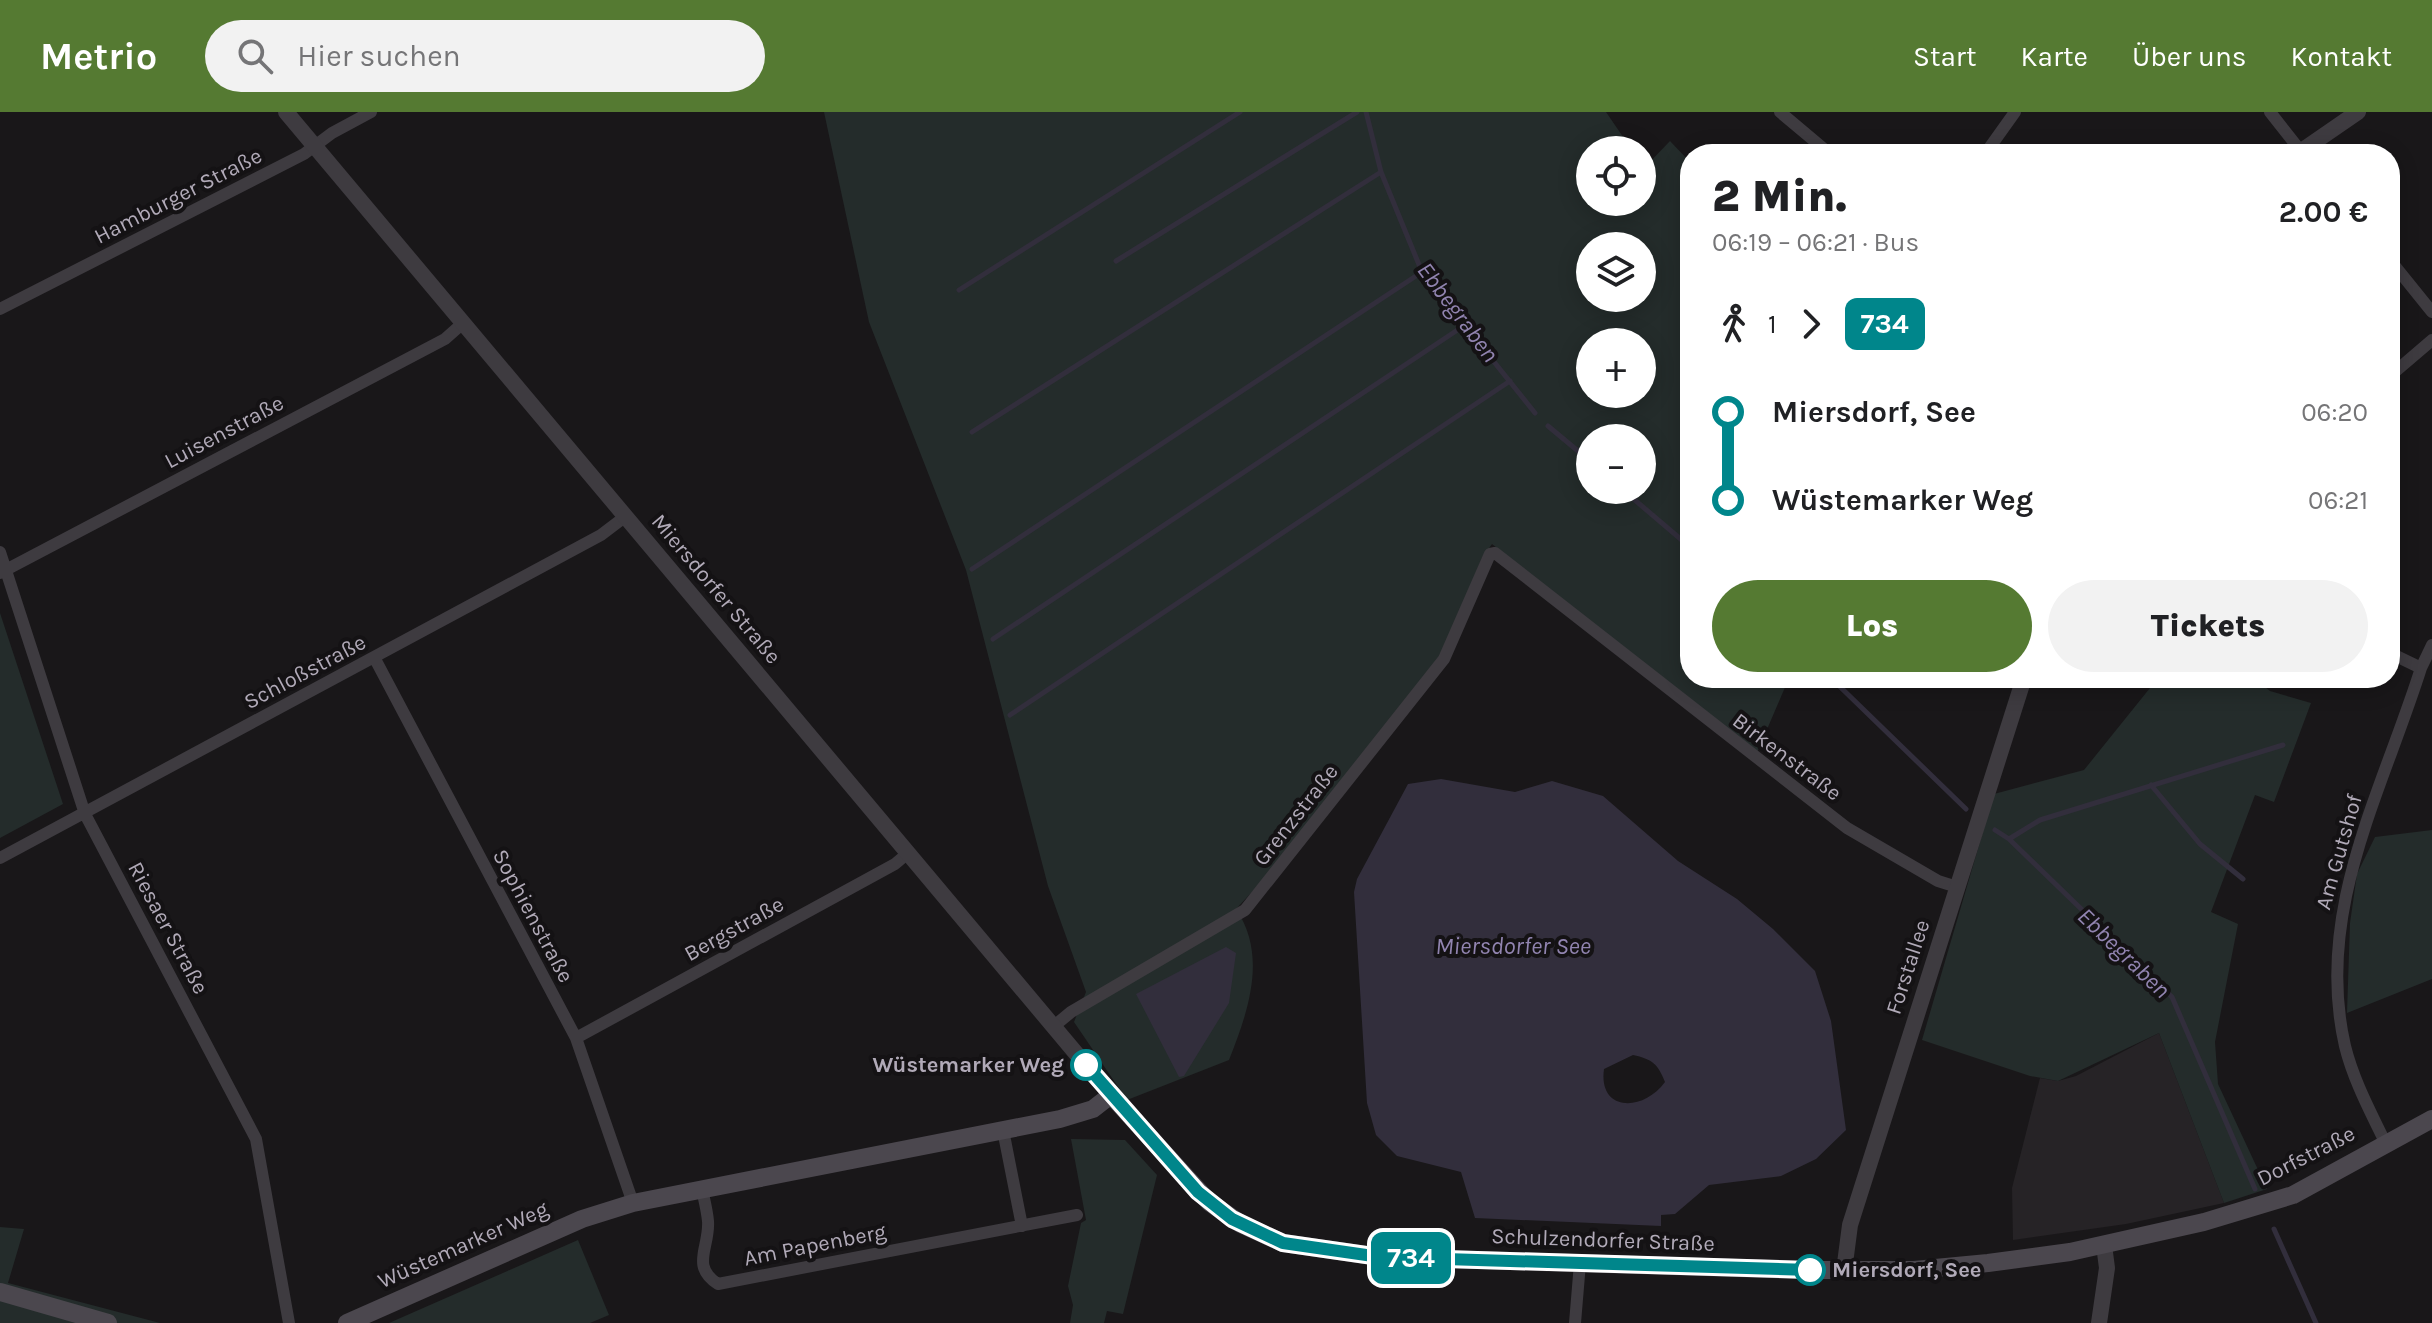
<!DOCTYPE html>
<html lang="de">
<meta charset="utf-8">
<style>
body{margin:0;font-family:Karla,sans-serif;background:#f2f2f2;color:#202124;height:100vh;display:flex;flex-direction:column;font-size:30px;white-space:nowrap}
*{box-sizing:border-box;margin:0}
p{font-size:26px;color:#757577}
.icon{flex:none;width:44px;height:44px;fill:none;stroke:currentColor;stroke-width:2;stroke-linecap:round;stroke-linejoin:round}
.map{position:relative;flex:1;overflow:hidden}
.panel{position:absolute;left:1680px;top:32px;width:720px;height:544px;display:flex;flex-direction:column;background:#fff;border-radius:32px;box-shadow:0 4px 20px #0003}
.panel>*{flex:none}
.badge{padding:0 16px;border-radius:12px;font-size:28px;line-height:52px}
.controls{position:absolute;left:1576px;top:24px;display:grid;gap:16px}
.controls a{display:grid;place-items:center;width:80px;height:80px;border-radius:50%;background:#fff;box-shadow:0 4px 20px #0003;font-size:40px}
.map>.badge{position:absolute;translate:-50% -50%;box-shadow:0 0 0 4px #fff}
.legs{display:flex;align-items:center;gap:12px;height:88px;padding:0 32px;font-size:26px}
.legs p{margin-inline-start:auto}
.headline{display:flex;align-items:center;justify-content:space-between;height:136px;padding:0 32px}
h1{font-size:44px;font-weight:800;line-height:60px}
.primary-button{display:flex;gap:16px;margin-top:auto;padding:16px 32px}
.primary-button a{flex:1;height:92px;border-radius:48px;background:#557a32;color:#fff;font-size:32px;font-weight:800;line-height:92px;text-align:center}
.primary-button a+a{background:#f2f2f2;color:#202124}
ul{padding:0 32px;list-style:none}
li{display:flex;align-items:center;gap:28px;height:88px;font-size:30px}
li i{display:grid;place-items:center;width:12px;height:100%;margin:0 10px;background:currentColor}
li i::after{content:'';width:20px;height:20px;margin:-10px;border:6px solid;border-radius:50%;background:#fff}
li p{margin-inline-start:auto}
li:first-child i{background:linear-gradient(#0000 50%,currentColor 0)}
li:last-child i{background:linear-gradient(currentColor 50%,#0000 0)}
header{display:flex;align-items:center;gap:48px;box-sizing:border-box;height:112px;padding:0 40px;background:#557a32;color:#fff}
header strong{font-size:38px}
nav{display:flex;gap:44px;margin-inline-start:auto;font-size:28px}
.search{width:560px;height:72px;background:#f2f2f2;display:flex;align-items:center;gap:20px;box-sizing:border-box;padding:0 28px;border-radius:44px;color:#757577;font-size:30px}
.map>svg:first-child{display:block}
</style>
<header>
<strong>Metrio</strong>
<div class="search"><svg class="icon" aria-label="search" viewBox="0 0 24 24"><circle cx="10" cy="10" r="6"/><path d="M15 15l6 6"/></svg>Hier suchen</div>
<nav><a>Start</a><a>Karte</a><a>Über uns</a><a>Kontakt</a></nav>
</header>
<div class="map">
<svg width="2432" height="1211" viewBox="0 0 2432 1211">
<rect width="100%" height="100%" fill="#191719"/>
<!-- built -->
<path fill="#262326" d="M 2159,921 L 2224,1091 L 2126,1112 L 2013,1128 L 2012,1076 L 2040,966 L 2058,969 L 2076,964 Z"/>
<!-- green -->
<path fill="#242c2b" fill-rule="evenodd" d="M 824,0 L 1606,0 L 1632,38 L 1590,38 L 1590,90 L 1642,90 L 1642,52 L 1645,55 L 1670,29 L 1690,50 L 1690,566 L 1789,566 L 1756,643 L 1492,432 L 1482,446 L 1442,544 L 1266,765 L 1236,797 C 1268,844 1248,900 1229,948 L 1127,988 L 1074,910 L 1086,880 L 1048,774 L 966,458 L 869,210 ZM 1590,134 L 1642,134 L 1642,186 L 1590,186 ZM 1590,230 L 1642,230 L 1642,282 L 1590,282 ZM 1590,326 L 1642,326 L 1642,378 L 1590,378 Z
M 0,501 L 63,692 L 0,726 Z
M 2158,566 L 2254,566 L 2270,579 L 2311,591 L 2274,690 L 2255,683 L 2211,800 L 2238,812 L 2215,930 L 2218,972 L 2267,1077 L 2224,1091 L 2159,921 L 2058,969 L 2030,964 L 1922,928 L 1994,682 L 2084,658 Z
M 2432,718 L 2432,867 L 2347,901 L 2350,811 L 2357,762 L 2375,725 Z
M 1071,1027 L 1125,1028 L 1157,1063 L 1123,1202 L 1107,1199 L 1104,1211 L 1070,1211 L 1073,1193 L 1068,1174 L 1081,1111 L 1086,1108 Z
M 0,1115 L 24,1117 L 8,1171 L 160,1211 L 0,1211 Z
M 578,1128 L 609,1203 L 590,1211 L 389,1211 Z"/>
<!-- water -->
<path fill="#322e3c" fill-rule="evenodd" d="M 1441,667 L 1515,680 L 1552,669 L 1603,684 L 1678,749 L 1737,787 L 1773,817 L 1815,859 L 1831,909 L 1846,1018 L 1816,1047 L 1781,1064 L 1709,1073 L 1675,1102 L 1661,1103 L 1661,1114 L 1475,1106 L 1461,1060 L 1397,1044 L 1376,1023 L 1367,991 L 1354,780 L 1357,767 L 1408,672 ZM 1633,943 C 1652,947 1658,952 1665,970 C 1642,1001 1598,999 1604,957 Z
M 1226,835 L 1236,841 L 1229,891 L 1184,964 L 1179,965 L 1136,882 Z"/>
<g fill="none" stroke-linecap="round" stroke-linejoin="round">
<!-- stream -->
<path stroke="#322e3c" stroke-width="5" d="M 1366,0 L 1381,60 L 1422,160 L 1535,301
M 1116,149 L 1357,0
M 959,178 L 1240,0
M 1548,314 L 1590,349
M 972,320 L 1381,60
M 1623,378 L 1690,435
M 972,457 L 1422,160
M 993,527 L 1465,213
M 1831,566 L 1966,697
M 1010,603 L 1510,269
M 2151,673 L 2200,732 L 2243,767
M 1995,718 L 2009,727 L 2172,885 L 2255,1077
M 2009,727 L 2040,708 L 2283,633
M 2274,1117 L 2316,1211"/>
<!-- minor -->
<path stroke="#3e3b40" stroke-width="12" d="M 1780,0 L 1830,42
M 2270,0 L 2303,42
M 1985,42 L 2015,0
M 2390,148 L 2432,200
M 0,197 L 304,42 L 332,21 L 371,0
M 2390,264 L 2432,228
M 0,440 L 85,702 L 256,1027 L 289,1211
M 0,461 L 445,227 L 463,211
M 2390,541 L 2421,556 L 2432,533
M 374,545 L 576,926 L 633,1091
M 0,746 L 601,423 L 626,404
M 1054,914 L 1071,900 L 1245,798 L 1444,547 L 1490,442 L 1495,441 L 1847,716 L 1938,769 L 1957,775
M 576,926 L 895,752 L 908,741
M 1003,1018 L 1022,1114
M 2385,1030 C 2370,999 2353,967 2345,934 C 2314,800 2382,680 2421,556
M 702,1077 C 704,1087 707,1098 708,1109 C 710,1135 690,1154 718,1172 L 1077,1103
M 1575,1211 L 1580,1151"/>
<!-- tertiary -->
<path stroke="#3e3b40" stroke-width="16" d="M 286,0 L 1111,983
M 2297,42 L 2358,0
M 1844,1159 L 1850,1113 L 2024,566
M 2099,1211 L 2107,1156 L 2104,1133"/>
<!-- secondary -->
<path stroke="#4b474e" stroke-width="18" d="M 0,1180 L 108,1211
M 347,1211 L 582,1107 L 633,1091 L 1060,1007 L 1093,997 L 1111,983 L 1209,1090 L 1241,1112 L 1283,1131 L 1380,1145 L 1806,1158 L 1914,1158 L 1988,1151 L 2070,1140 L 2204,1110 L 2293,1083 L 2432,1007"/>
</g>
<g fill="none" stroke-linecap="round" stroke-linejoin="round">
<defs>
<path id="line-1" d="M 1086,953 L 1198,1080 L 1232,1107 L 1283,1131 L 1380,1145 L 1810,1158"/>
</defs>
<!-- line-1 casing -->
<use href="#line-1" stroke="#fff" stroke-width="18"/>
<!-- line-1 -->
<use href="#line-1" stroke="#00868b" stroke-width="12"/>
</g>
<!-- markers -->
<g fill="#fff" stroke="#00868b" stroke-width="4">
<circle cx="1086" cy="953" r="14"/>
<circle cx="1810" cy="1158" r="14"/>
</g>
<g text-anchor="middle" dominant-baseline="central" stroke-width="8" stroke-linejoin="round" paint-order="stroke">
<!-- street labels -->
<g font-size="22" fill="#b1aab8" stroke="#141214">
<text transform="translate(178 84) rotate(-27)">Hamburger Straße</text>
<text transform="translate(224 320) rotate(-28)">Luisenstraße</text>
<text transform="translate(716 477) rotate(50)">Miersdorfer Straße</text>
<text transform="translate(305 560) rotate(-28)">Schloßstraße</text>
<text transform="translate(1787 645) rotate(37)">Birkenstraße</text>
<text transform="translate(1296 703) rotate(-52)">Grenzstraße</text>
<text transform="translate(2339 740) rotate(-74)">Am Gutshof</text>
<text transform="translate(533 804) rotate(62)">Sophienstraße</text>
<text transform="translate(168 816) rotate(62)">Riesaer Straße</text>
<text transform="translate(734 817) rotate(-29)">Bergstraße</text>
<text transform="translate(1908 855) rotate(-72)">Forstallee</text>
<text transform="translate(2306 1044) rotate(-27)">Dorfstraße</text>
<text transform="translate(1603 1128) rotate(2)">Schulzendorfer Straße</text>
<text transform="translate(463 1133) rotate(-24)">Wüstemarker Weg</text>
<text transform="translate(815 1133) rotate(-11)">Am Papenberg</text>
</g>
<!-- stop labels -->
<g font-size="22" font-weight="bold" fill="#b1aab8" stroke="#141214" text-anchor="end">
<text x="1064" y="953">Wüstemarker Weg</text>
<text x="1832" y="1158" text-anchor="start">Miersdorf, See</text>
</g>
<!-- water labels -->
<g font-size="24" font-style="italic" fill="#9184b0" stroke="#141214">
<text transform="translate(1458 200) rotate(53)">Ebbegraben</text>
<text x="1513" y="834">Miersdorfer See</text>
<text transform="translate(2124 841) rotate(44)">Ebbegraben</text>
</g>
</g>
</svg>
<div class="controls">
<a><svg class="icon" aria-label="locate" viewBox="0 0 24 24"><circle cx="12" cy="12" r="6"/><path d="M12 2v4M12 18v4M2 12h4M18 12h4"/></svg></a>
<a><svg class="icon" aria-label="layers" viewBox="0 0 24 24"><path d="M12 4l9 5-9 5-9-5zM3 14l9 5 9-5"/></svg></a>
<a>+</a>
<a>−</a>
</div>
<b class="badge" style="left:1411px;top:1146px;background:#00868b;color:#fff">734</b>
<section class="panel">
<div class="headline"><div><h1>2 Min.</h1><p>06:19 – 06:21 · Bus</p></div><b>2.00 €</b></div>
<div class="legs"><svg class="icon" aria-label="walk" viewBox="0 0 24 24"><circle cx="13" cy="4" r="2"/><path d="M13 8l-2 6 4 7M11 14l-3 7M7 12l3-4h3l4 4"/></svg>1<svg class="icon" aria-label="forward" viewBox="0 0 24 24"><path d="M9 5l7 7-7 7"/></svg><b class="badge" style="background:#00868b;color:#fff">734</b></div>
<ul>
<li><i style="color:#00868b"></i><b>Miersdorf, See</b><p>06:20</p></li>
<li><i style="color:#00868b"></i><b>Wüstemarker Weg</b><p>06:21</p></li>
</ul>
<div class="primary-button"><a>Los</a><a>Tickets</a></div>
</section>
</div>
